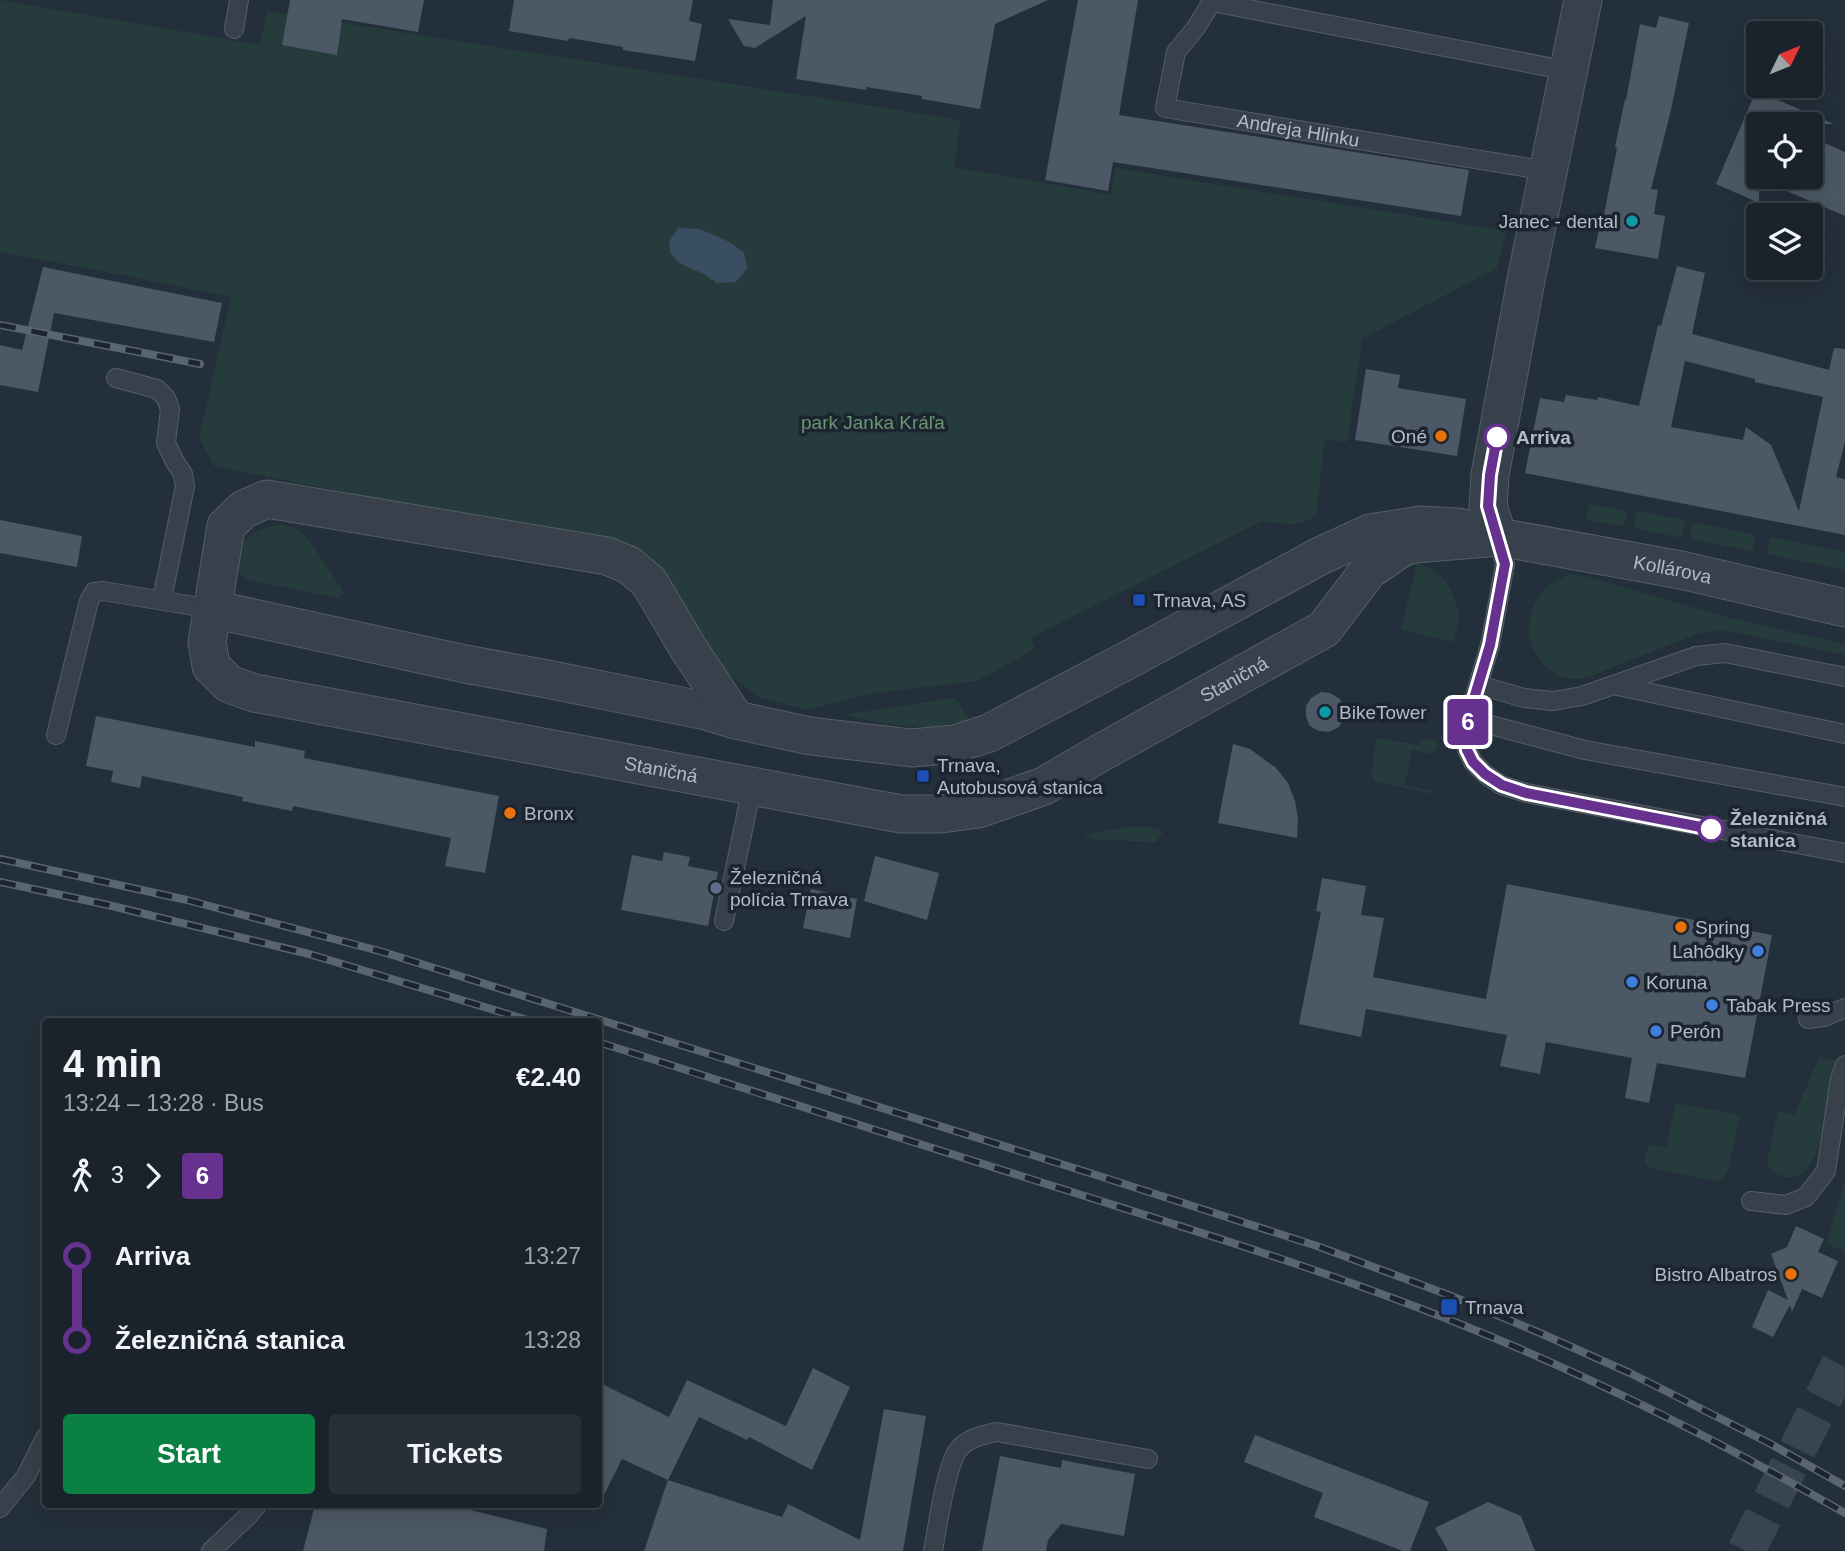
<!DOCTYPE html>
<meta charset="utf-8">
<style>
body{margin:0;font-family:Helvetica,sans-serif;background:#272f38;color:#f1f3f6;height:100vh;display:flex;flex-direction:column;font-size:26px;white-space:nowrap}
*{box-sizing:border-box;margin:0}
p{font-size:23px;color:#9fa4a9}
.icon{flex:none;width:38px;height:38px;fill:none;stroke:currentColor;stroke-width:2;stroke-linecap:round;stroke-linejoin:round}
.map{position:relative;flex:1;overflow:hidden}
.details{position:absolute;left:42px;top:1018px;width:560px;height:490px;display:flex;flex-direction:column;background:#1a232c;border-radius:7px;box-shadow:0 7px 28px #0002,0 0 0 2px #384048}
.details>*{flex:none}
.badge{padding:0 14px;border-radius:5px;font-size:24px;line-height:46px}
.needle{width:46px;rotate:47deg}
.tools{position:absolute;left:1746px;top:21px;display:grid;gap:14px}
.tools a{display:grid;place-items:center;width:77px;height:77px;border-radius:7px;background:#1a232c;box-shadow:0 7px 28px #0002,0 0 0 2px #384048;font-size:35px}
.map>.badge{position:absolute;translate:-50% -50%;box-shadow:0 0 0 4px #fff}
.legs{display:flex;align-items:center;gap:10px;height:77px;padding:0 21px;font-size:23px}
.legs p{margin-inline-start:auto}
.headline{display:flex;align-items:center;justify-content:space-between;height:119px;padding:0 21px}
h1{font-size:38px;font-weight:700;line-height:52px}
.action{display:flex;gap:14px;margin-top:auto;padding:14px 21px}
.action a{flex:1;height:80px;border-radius:7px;background:#0b8043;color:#fff;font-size:28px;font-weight:700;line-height:80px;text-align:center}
.action a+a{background:#272f38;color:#f1f3f6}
ul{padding:0 21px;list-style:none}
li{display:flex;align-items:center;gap:24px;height:84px;font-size:26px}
li i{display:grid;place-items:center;width:10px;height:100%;margin:0 9px;background:currentColor}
li i::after{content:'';width:18px;height:18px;margin:-9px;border:5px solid;border-radius:50%;background:#1a232c}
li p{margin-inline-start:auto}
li:first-child i{background:linear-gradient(#0000 50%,currentColor 0)}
li:last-child i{background:linear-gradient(currentColor 50%,#0000 0)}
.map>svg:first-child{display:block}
</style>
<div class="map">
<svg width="1845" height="1551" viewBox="0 0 1845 1551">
<rect width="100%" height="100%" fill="#232f3a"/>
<!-- green -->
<path fill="#263c3c" d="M 0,0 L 260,45 L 267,11 L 961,120 L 954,167 L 1111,195 L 1116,168 L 1506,231 L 1497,268 L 1362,339 L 1347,442 L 1325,439 L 1316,514 C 1304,529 1279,523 1262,521 L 1030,638 L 1035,649 L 977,681 L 873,693 L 807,710 L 761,698 L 717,666 L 615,547 L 214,466 L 199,438 L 231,297 L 123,275 L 0,252 Z
M 1589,504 L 1627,511 L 1624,526 L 1586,520 Z
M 1637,511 L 1685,520 L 1681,538 L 1634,528 Z
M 1692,522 L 1756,535 L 1752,551 L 1690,539 Z
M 282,524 L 298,529 L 310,541 L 342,589 L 343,594 L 338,598 L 249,580 L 240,575 C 230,542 253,529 282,524 Z
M 1770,537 L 1845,552 L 1845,570 L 1767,554 Z
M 1417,563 L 1430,568 L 1446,581 L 1454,596 L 1460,616 L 1454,642 L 1401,630 Z
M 1569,574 L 1586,576 L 1722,616 L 1845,644 L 1845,655 L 1725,630 L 1711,631 L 1700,633 L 1588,677 C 1583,678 1577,680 1572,679 C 1552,678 1535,658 1530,640 C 1527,627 1531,608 1538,597 C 1544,586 1558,580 1569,574 Z
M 954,698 L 961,706 L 969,720 C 920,733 890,725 842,715 Z
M 1377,738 L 1419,745 L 1420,738 L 1435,741 L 1438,744 L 1437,749 L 1432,754 L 1412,750 L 1405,785 L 1430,791 L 1433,794 L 1375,781 L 1371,773 Z
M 1130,827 C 1141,827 1154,825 1163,832 L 1156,842 L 1149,842 L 1091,839 L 1084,834 Z
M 1819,1058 L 1836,1060 C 1833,1071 1830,1081 1829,1092 C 1825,1114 1820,1182 1787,1177 C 1777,1176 1771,1172 1767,1162 L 1778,1111 L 1794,1115 Z
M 1675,1103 L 1740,1115 L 1728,1171 L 1723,1178 L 1716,1181 L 1651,1168 L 1645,1164 C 1643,1156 1646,1151 1650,1145 L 1667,1147 Z
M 1845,1182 L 1845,1251 L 1826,1244 Z"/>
<!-- water -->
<path fill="#394e63" d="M 678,228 L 700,229 L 727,241 L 744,252 L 747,268 L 736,282 L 717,283 L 704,274 L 679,263 L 670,253 L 669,242 Z"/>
<!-- building -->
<path fill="#4c5865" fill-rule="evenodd" d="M 290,0 L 424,0 L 418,32 L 342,19 L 337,55 L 282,45 Z
M 514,0 L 693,0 L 689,21 L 702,24 L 695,61 L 623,50 L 623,47 L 569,38 L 568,41 L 509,31 Z
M 773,0 L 1048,0 L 995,24 L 980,109 L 922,99 L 922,96 L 866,87 L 866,90 L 796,79 L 806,16 L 755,48 L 744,46 L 728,19 L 770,25 Z
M 1078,0 L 1138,0 L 1119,115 L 1469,170 L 1461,216 L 1113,162 L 1108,191 L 1045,180 Z
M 1659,16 L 1689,23 L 1671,110 L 1651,189 L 1658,190 L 1654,214 L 1665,216 L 1658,259 L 1595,248 L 1601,220 L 1603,220 L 1617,148 L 1615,147 L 1625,99 L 1626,100 L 1640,24 L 1656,28 Z
M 1759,84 L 1759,92 L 1834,124 L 1759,124 L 1759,177 L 1811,177 L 1811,137 L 1845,152 L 1845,216 L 1759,179 L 1759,203 L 1716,184 Z
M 1677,266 L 1705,273 L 1692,334 L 1829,370 L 1834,348 L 1845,349 L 1845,442 L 1836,477 L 1845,479 L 1845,535 L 1525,473 L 1540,398 L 1564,402 L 1566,395 L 1597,400 L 1598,397 L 1639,406 L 1658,325 L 1661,326 ZM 1685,361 L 1755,379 L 1755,382 L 1823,397 L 1799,511 L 1771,445 L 1746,427 L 1743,440 L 1671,427 Z
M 43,267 L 222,303 L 214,342 L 54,313 L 38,392 L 0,385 L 0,345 L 22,350 Z
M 1366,369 L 1400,375 L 1398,388 L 1466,399 L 1457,456 L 1355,440 Z
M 0,520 L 82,536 L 77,567 L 0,553 Z
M 1321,692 L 1330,693 L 1340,699 L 1347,713 L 1339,727 L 1329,732 L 1319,731 L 1310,726 L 1306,717 L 1306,706 L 1311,698 Z
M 96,716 L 255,747 L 255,741 L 305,751 L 304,758 L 499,796 L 485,873 L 445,866 L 451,838 L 293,806 L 292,811 L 242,801 L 243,797 L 142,776 L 140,788 L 111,782 L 113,771 L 86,766 Z
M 1233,744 L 1250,749 L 1276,768 L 1288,783 L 1295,801 L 1298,819 L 1297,838 L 1218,823 Z
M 664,852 L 690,857 L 688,866 L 718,872 L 708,926 L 621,910 L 632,855 L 662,861 Z
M 875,856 L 939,873 L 927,920 L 864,901 Z
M 1322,878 L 1366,886 L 1361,915 L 1384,918 L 1373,977 L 1486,999 L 1507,884 L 1772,935 L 1745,1078 L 1657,1063 L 1649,1103 L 1625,1098 L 1632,1058 L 1546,1042 L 1540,1074 L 1500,1066 L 1507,1035 L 1366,1009 L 1361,1037 L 1299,1024 L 1321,912 L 1316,911 Z
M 811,889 L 857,899 L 850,938 L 803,928 Z
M 1796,1226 L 1824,1239 L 1818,1252 L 1838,1261 L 1822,1298 L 1802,1289 L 1792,1312 L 1790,1305 L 1773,1337 L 1752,1327 L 1768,1290 L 1788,1300 L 1771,1254 L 1787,1247 Z
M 813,1368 L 850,1387 L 812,1470 L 749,1437 L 747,1440 L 699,1417 L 668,1480 L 622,1459 L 598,1507 L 598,1382 L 669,1417 L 687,1380 L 786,1426 Z
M 884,1409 L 926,1416 L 903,1551 L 644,1551 L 668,1480 L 782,1517 L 788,1504 L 860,1540 Z
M 1255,1435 L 1429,1502 L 1410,1551 L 1403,1551 L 1314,1517 L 1323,1493 L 1244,1462 Z
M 1000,1456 L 1061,1468 L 1062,1460 L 1135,1474 L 1124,1536 L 1061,1524 L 1048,1540 L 1046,1551 L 982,1551 Z
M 1488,1502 L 1521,1516 L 1535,1551 L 1448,1551 L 1435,1528 Z
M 315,1505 L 450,1505 L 547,1529 L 544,1551 L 303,1551 Z"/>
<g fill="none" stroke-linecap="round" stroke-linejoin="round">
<!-- tertiary-tunnel -->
<path stroke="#38444f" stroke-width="38" stroke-dasharray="38 19" stroke-linecap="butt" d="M 1746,1551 L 1845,1355"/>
<defs>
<g id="service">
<path d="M 1212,0 L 1212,2 L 1569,71"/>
<path id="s1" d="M 1212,2 L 1195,29 L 1176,52 L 1165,108 L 1548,171"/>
<path d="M 234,29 L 239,0"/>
<path d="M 116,378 L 157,389 L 166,398 L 170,409 L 166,443 L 174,460 L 183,474 L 185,486 L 162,599"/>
<path d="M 1498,537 L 1505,564 L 1490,645 L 1468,719 L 1465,737 L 1467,750 L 1473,762 L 1485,774 L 1501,785 L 1526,793 L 1845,853"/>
<path d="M 1479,685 L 1524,698 L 1553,701 L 1582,696 L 1696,656 L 1725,653 L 1845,677"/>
<path d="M 1613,685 L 1845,734"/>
<path d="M 1468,719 L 1585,750 L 1845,797"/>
<path d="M 56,735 L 89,601 L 94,592 L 103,591 L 212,609"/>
<path d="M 724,921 L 752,787"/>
<path d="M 1808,1019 L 1824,1017 L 1845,1008"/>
<path d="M 1751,1201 L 1786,1205 L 1806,1197 L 1826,1171 L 1840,1079 L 1845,1065"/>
<path d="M 0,1508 L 26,1476 L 46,1436"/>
<path d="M 211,1551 L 249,1515 L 257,1505"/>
<path d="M 933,1551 C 937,1529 946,1466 958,1450 C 968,1438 982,1435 997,1432 L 1148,1459"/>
</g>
<g id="minor">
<path d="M 1498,537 L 1488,506 L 1490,475 L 1526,280 L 1583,0"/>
<path id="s2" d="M 212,609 L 465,664 L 542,678 L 706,711 L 736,720 L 810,736 L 912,748 L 955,744 L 989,733 L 1126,661 L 1320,556 L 1370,533 L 1420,525 L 1458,527 L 1498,537 L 1681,570 L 1845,608"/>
<path id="s3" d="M 736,720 L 688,648 L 649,582 L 629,565 L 607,556 L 267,499 L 244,509 L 226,526 L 207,642 L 211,666 L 229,684 L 254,693 L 901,814 L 941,814 L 978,809 L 1044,786 L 1102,752 L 1324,629 L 1369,570 L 1403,547 L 1415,544 L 1498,537"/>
</g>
</defs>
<!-- service casing -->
<use href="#service" stroke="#555e68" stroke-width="20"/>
<!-- minor casing -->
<use href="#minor" stroke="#555e68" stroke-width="39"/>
<!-- service -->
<use href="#service" stroke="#37404b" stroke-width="18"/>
<!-- minor -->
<use href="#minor" stroke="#37404b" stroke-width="37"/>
<defs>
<path id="rail" d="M 0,325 L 200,364
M 0,859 L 187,900 L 383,952 L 1093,1174 L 1320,1247 L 1454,1297 L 1540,1333 L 1630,1373 L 1769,1443 L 1845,1486
M 0,882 L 108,905 L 309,954 L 534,1022
M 598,1042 C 756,1093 914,1142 1072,1192 C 1202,1233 1333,1273 1460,1324 C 1593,1377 1721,1442 1845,1513"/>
</defs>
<!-- rail casing -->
<use href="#rail" stroke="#596571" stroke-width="8"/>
<!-- rail -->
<use href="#rail" stroke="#1c252f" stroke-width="5" stroke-dasharray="16" stroke-linecap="butt"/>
</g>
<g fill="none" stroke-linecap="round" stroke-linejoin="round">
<defs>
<path id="line-1" d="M 1497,437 L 1490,475 L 1488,506 L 1505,564 L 1490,645 L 1468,719 L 1465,737 L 1467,750 L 1473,762 L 1485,774 L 1502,785 L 1526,793 L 1711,829"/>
</defs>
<!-- line-1 casing -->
<use href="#line-1" stroke="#fff" stroke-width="16"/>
<!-- line-1 -->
<use href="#line-1" stroke="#66318f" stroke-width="10"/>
</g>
<!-- markers -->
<g fill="#0f9aa8" stroke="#1c252f" stroke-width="2.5">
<circle cx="1632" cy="221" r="7"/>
<circle cx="1325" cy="712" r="7"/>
</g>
<g fill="#e8710a" stroke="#1c252f" stroke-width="2.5">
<circle cx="1441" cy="436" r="7"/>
<circle cx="510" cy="813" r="7"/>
<circle cx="1681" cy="927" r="7"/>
<circle cx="1791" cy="1274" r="7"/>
</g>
<g fill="#fff" stroke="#66318f" stroke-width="3.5">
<circle cx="1497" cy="437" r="12"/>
<circle cx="1711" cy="829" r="12"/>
</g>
<g fill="#1a4fb4" stroke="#1c252f" stroke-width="2.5">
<rect x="1132" y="593" width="14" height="14" rx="3.5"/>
<rect x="916" y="769" width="14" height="14" rx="3.5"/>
<rect x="1440" y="1298" width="18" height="18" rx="3.5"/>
</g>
<circle fill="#5c6f8a" stroke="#1c252f" stroke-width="2.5" cx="716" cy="888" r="7"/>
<g fill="#3f7fe0" stroke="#1c252f" stroke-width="2.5">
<circle cx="1758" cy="951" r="7"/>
<circle cx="1632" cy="982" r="7"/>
<circle cx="1712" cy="1005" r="7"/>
<circle cx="1656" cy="1031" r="7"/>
</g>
<g text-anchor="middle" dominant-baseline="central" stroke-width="7" stroke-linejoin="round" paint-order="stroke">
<!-- street labels -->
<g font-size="19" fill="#b2bbc6" stroke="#1c252f">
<text stroke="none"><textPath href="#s1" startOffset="254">Andreja Hlinku</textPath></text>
<text stroke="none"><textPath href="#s2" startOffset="1531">Kollárova</textPath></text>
<text stroke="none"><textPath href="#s3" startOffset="1825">Staničná</textPath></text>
<text stroke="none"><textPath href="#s3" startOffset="1216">Staničná</textPath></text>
</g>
<!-- poi labels -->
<g font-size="19" fill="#b2bbc6" stroke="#1c252f" text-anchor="start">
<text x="1618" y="221" text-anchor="end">Janec - dental</text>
<text x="1427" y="436" text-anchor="end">Oné</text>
<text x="1153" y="600">Trnava, AS</text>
<text x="1339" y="712">BikeTower</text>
<text x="937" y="765">Trnava,<tspan x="937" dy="22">Autobusová stanica</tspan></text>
<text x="524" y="813">Bronx</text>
<text x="730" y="877">Železničná<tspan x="730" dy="22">polícia Trnava</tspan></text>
<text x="1695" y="927">Spring</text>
<text x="1744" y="951" text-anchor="end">Lahôdky</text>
<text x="1646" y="982">Koruna</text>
<text x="1726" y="1005">Tabak Press</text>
<text x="1670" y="1031">Perón</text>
<text x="1777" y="1274" text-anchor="end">Bistro Albatros</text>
<text x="1465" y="1307">Trnava</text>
</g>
<!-- park labels -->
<g font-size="19" fill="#6a9671" stroke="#1c252f">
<text x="873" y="422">park Janka Kráľa</text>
</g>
<!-- stop labels -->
<g font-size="19" font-weight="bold" fill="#b2bbc6" stroke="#1c252f" text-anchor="start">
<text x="1516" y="437">Arriva</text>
<text x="1730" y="818">Železničná<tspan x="1730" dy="22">stanica</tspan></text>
</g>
</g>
</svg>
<div class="tools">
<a><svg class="needle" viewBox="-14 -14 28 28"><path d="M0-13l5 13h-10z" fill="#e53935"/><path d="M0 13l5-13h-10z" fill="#9fa4a9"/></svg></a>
<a><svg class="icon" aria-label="locate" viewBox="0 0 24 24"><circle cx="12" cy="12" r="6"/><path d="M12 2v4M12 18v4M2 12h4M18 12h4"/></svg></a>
<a><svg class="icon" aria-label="layers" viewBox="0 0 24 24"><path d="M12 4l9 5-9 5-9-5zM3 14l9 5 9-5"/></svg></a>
</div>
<b class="badge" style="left:1468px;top:722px;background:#66318f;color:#fff">6</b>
<section class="details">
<div class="headline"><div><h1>4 min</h1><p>13:24 – 13:28 · Bus</p></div><b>€2.40</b></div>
<div class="legs"><svg class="icon" aria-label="walk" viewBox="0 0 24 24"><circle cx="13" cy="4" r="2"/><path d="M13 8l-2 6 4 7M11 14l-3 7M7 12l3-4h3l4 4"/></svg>3<svg class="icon" aria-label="forward" viewBox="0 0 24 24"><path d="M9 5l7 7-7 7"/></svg><b class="badge" style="background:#66318f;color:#fff">6</b></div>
<ul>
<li><i style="color:#66318f"></i><b>Arriva</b><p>13:27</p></li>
<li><i style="color:#66318f"></i><b>Železničná stanica</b><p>13:28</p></li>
</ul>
<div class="action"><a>Start</a><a>Tickets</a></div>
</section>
</div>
